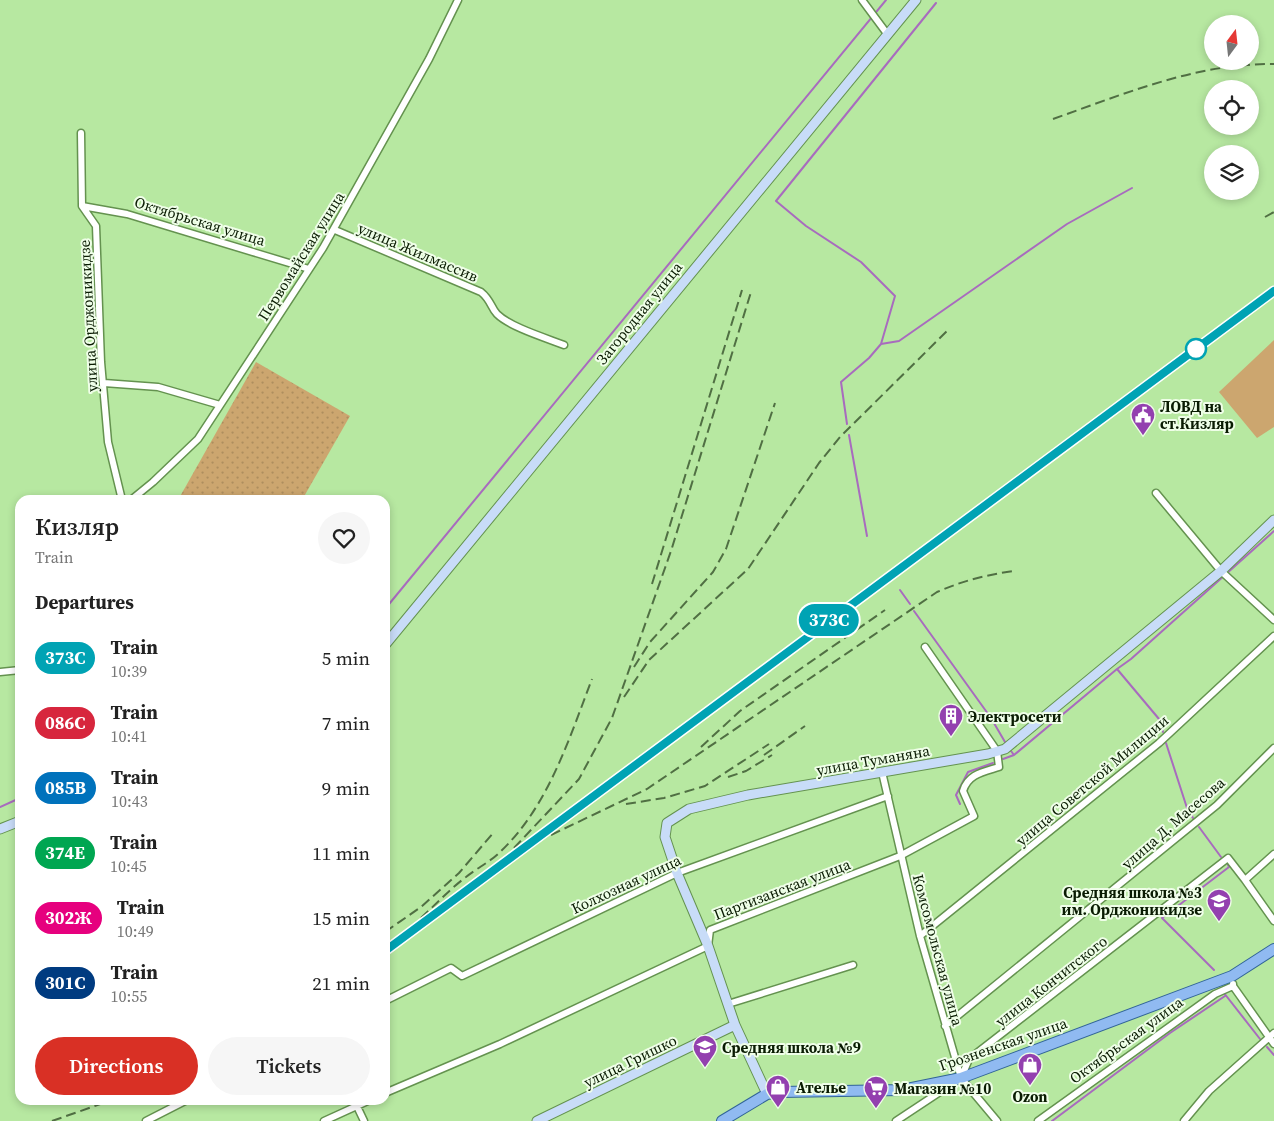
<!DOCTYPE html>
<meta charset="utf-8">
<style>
body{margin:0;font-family:"Source Serif 4",serif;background:#f6f6f6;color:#222;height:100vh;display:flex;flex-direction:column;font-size:19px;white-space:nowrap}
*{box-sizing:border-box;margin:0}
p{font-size:16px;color:#767676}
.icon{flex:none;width:28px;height:28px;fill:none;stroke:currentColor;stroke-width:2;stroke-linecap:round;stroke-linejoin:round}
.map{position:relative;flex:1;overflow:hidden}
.side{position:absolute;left:15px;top:495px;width:375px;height:610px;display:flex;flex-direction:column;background:#fff;border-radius:15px;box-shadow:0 2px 8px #0003}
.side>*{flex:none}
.badge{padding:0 10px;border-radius:16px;font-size:18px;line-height:32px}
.needle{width:32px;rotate:15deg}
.fabs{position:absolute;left:1204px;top:15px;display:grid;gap:10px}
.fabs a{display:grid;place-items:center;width:55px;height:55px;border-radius:50%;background:#fff;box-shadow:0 2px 8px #0003;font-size:25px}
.map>.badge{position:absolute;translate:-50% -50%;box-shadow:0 0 0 2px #fff}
h2{padding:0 20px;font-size:19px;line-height:45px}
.round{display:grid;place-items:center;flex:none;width:52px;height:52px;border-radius:26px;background:#f6f6f6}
.overview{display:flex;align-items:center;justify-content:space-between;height:85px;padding:0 20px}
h1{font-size:24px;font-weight:600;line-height:38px}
.button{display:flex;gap:10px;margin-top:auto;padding:10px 20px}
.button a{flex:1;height:58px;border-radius:30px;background:#d93025;color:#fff;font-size:20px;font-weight:600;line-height:58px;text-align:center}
.button a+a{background:#f6f6f6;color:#222}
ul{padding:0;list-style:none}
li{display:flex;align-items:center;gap:15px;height:65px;padding:0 20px}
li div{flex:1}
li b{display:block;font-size:19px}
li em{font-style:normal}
li .badge{min-width:55px;font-weight:700;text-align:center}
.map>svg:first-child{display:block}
</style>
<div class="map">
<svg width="1274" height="1121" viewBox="0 0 1274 1121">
<defs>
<pattern id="grass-dots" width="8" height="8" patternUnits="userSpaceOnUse" patternTransform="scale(1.25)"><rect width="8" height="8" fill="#cca66f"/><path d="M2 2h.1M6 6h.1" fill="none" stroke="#ae8e5e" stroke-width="1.8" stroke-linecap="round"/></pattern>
</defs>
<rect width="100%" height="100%" fill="#b7e8a1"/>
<!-- grass -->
<path fill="url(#grass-dots)" d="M 256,362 L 350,416 L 302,500 L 178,500 Z"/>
<!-- park -->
<path fill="#cca66f" d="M 1274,340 L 1274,427 L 1257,438 L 1219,392 Z"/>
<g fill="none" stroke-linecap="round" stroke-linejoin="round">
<!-- stream -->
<path stroke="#a86bbe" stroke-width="2" d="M 881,344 L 899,341 L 1067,224 L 1132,188
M 847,424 L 841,382 L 869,358 L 881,344 L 895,296 L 861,262 L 806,226 L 776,201 L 936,3
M 849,435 L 867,536
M 900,590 L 910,604
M 385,609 L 886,0
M 914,611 L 991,718 L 1005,742
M 1117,669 L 1131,659 L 1274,531
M 1166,743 L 1187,808 L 1193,818
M 1011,751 L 1014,755 L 1117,669 L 1159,719 L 1163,732
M 1003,759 L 1014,755
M 960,804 L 956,795 L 968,772 L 993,763
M 0,807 L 20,798
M 1199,827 L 1221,857
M 1214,970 L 1162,918 L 1229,867 L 1228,865
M 1224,993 L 1260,1039
M 1267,1047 L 1274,1055
M 1052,1121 L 1170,1033 L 1225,996"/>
<defs>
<path id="street" d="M 862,0 L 888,35
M 81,133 L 82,206 L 96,226 L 101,362 L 108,442 L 122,500
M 82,206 L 127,214 L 309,269
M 335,230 L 481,292 C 491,300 491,308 497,314 C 510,327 546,338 564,345
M 104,383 L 158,387 L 220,405
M 1156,493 L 1221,571 L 1274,620
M 131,500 L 153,482 L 198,439 L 323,248 L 429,59 L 458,0
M 0,672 L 20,670
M 882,772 L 920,936 L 961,1078 L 997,1121
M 1245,880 L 1274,921
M 920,936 L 1159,743 L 1274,636
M 1233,984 L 1233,986 L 1274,1044
M 385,1001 L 451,968 L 462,976 L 677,873 L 888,796
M 728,1004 L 853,965
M 945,1026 L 1217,805 L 1274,748
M 385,1093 L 500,1044 L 708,946 L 710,930 L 900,856 L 974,816 L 963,791 C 968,774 983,772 999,767 L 997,751 L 925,647
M 354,1100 L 364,1121
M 146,1121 L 187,1100
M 324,1121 L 370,1100
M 896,1121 L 961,1078 L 969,1059 L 1228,858 L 1245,880 L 1274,854
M 1038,1121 L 1215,994 L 1233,986
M 1184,1121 L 1209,1091 L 1274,1033"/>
<path id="secondary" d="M 385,645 L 916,0
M 0,829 L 20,821
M 767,1094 L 735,1025 L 708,946 L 677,873 L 665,837 L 667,823 L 689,809 L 748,795 L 988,754 L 1005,749 L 1221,571 L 1274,520
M 537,1121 L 735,1025"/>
<path id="primary" d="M 722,1121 L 767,1094 L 780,1092 L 902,1090 L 961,1078 L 1232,976 L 1274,949"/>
</defs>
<!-- street casing -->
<use href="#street" stroke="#64924f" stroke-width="9"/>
<!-- secondary casing -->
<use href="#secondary" stroke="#64924f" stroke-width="11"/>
<!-- primary casing -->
<use href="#primary" stroke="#316497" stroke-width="12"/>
<!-- street -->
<use href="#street" stroke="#fff" stroke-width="6"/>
<!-- secondary -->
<use href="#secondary" stroke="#c8dcf8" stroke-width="9"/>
<!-- primary -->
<use href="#primary" stroke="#90baf1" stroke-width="10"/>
<!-- rail -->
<path stroke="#506f43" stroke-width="2" stroke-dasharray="10 5" stroke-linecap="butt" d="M 1053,119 C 1124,94 1197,63 1274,64
M 1265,217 L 1274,212
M 652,584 L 742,290
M 634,667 L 650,642 L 713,572 L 726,549 L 775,403
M 624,697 L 649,660 L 748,569 L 819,463 L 840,437 L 947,331
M 701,747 L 740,711 L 885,610
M 764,755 L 805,726
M 728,777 L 746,771 L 772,755
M 626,804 L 664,798 L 705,786 L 769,744
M 551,835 L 647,789 L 937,592 C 962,581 986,575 1013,571
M 514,848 L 579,779 L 612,718 L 671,551 L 751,292
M 421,918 C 436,904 450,889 466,877 C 477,868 490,862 500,852 C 548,807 569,739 592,679
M 385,932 L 421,907 L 459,873 L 494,832
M 385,951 L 1274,291
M 52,1121 L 112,1100"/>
</g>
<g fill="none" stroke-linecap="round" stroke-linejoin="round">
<defs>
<path id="line" d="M 385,951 L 1274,291"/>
</defs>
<!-- line casing -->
<use href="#line" stroke="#fff" stroke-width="11"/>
<!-- line -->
<use href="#line" stroke="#00a3b4" stroke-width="8"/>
</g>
<!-- icons -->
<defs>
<symbol id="civic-pin" viewBox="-11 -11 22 30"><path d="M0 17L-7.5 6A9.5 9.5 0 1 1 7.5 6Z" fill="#9340af" stroke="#effee8"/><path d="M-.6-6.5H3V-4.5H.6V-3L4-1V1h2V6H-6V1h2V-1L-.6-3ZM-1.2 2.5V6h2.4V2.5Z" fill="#fff"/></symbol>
<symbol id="building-pin" viewBox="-11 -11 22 30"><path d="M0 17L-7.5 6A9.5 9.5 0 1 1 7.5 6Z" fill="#9340af" stroke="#effee8"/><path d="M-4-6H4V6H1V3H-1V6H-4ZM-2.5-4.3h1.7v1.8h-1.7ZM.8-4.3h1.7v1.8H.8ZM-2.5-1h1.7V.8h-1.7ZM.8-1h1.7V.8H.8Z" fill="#fff"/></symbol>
<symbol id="school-pin" viewBox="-11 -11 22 30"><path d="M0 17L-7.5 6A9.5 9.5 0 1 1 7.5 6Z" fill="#9340af" stroke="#effee8"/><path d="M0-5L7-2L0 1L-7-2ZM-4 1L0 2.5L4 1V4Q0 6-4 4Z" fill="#fff"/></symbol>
<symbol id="shop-pin" viewBox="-11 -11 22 30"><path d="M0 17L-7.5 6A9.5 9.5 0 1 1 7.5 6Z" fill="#9340af" stroke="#effee8"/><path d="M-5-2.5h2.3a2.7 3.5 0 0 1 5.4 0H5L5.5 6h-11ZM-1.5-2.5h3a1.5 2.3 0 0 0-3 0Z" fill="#fff"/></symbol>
<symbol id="supermarket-pin" viewBox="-11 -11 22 30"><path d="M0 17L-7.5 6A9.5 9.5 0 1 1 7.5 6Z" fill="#9340af" stroke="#effee8"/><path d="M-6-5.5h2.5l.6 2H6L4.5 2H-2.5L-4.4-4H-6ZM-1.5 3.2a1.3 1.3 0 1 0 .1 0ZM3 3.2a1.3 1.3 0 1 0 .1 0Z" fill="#fff"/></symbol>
</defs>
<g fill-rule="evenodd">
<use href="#civic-pin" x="1129" y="401" width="28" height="38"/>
<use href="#building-pin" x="937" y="702" width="28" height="38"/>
<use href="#school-pin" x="1205" y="887" width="28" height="38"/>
<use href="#school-pin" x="691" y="1033" width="28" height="38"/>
<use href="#shop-pin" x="1016" y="1051" width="28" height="38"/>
<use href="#shop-pin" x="764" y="1073" width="28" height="38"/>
<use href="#supermarket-pin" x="862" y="1074" width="28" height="38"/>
</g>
<!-- markers -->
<circle fill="#fff" stroke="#00a3b4" stroke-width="2.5" cx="1196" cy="349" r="10"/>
<g text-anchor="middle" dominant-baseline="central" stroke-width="4" stroke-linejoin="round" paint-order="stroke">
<!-- street labels -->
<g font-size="15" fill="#091b02" stroke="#effee8">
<text transform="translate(200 221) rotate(17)">Октябрьская улица</text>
<text transform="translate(418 252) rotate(23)">улица Жилмассив</text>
<text transform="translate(301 256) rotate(-58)">Первомайская улица</text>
<text transform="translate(639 313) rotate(-51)">Загородная улица</text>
<text transform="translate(88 316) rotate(-93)">улица Орджоникидзе</text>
<text transform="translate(873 760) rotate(-10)">улица Туманяна</text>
<text transform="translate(1092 780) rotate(-40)">улица Советской Милиции</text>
<text transform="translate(1173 823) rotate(-41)">улица Д. Масесова</text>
<text transform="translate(626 884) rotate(-25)">Колхозная улица</text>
<text transform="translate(782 889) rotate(-21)">Партизанская улица</text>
<text transform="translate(938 950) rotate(75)">Комсомольская улица</text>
<text transform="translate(1051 981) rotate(-38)">улица Кончитского</text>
<text transform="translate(1126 1040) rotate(-36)">Октябрьская улица</text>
<text transform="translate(1003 1044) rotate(-19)">Грозненская улица</text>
<text transform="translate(630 1061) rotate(-26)">улица Гришко</text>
</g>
<!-- poi labels -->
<g font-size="15" font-weight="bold" fill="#091b02" stroke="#effee8" text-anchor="start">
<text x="1160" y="406">ЛОВД на<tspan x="1160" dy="17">ст.Кизляр</tspan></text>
<text x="968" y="716">Электросети</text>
<text x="1202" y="892" text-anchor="end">Средняя школа №3<tspan x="1202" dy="17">им. Орджоникидзе</tspan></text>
<text x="722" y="1047">Средняя школа №9</text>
<text x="796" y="1087">Ателье</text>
<text x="894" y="1088">Магазин №10</text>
<text x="1030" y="1096" text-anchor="middle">Ozon</text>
</g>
</g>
</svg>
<div class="fabs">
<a><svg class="needle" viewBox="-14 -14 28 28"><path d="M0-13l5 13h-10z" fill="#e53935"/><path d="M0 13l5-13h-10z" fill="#767676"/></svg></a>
<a><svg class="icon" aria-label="locate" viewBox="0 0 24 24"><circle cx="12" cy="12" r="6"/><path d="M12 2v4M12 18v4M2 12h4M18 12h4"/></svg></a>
<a><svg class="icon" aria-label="layers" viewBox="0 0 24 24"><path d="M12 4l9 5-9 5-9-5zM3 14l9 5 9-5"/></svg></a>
</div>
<b class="badge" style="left:829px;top:620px;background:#00a3b4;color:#fff">373C</b>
<section class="side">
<div class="overview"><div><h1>Кизляр</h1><p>Train</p></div><a class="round"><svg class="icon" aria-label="heart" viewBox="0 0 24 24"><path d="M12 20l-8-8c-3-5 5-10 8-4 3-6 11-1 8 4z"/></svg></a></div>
<h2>Departures</h2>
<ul>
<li><span class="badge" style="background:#00a3b4;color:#fff">373C</span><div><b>Train</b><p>10:39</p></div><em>5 min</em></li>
<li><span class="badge" style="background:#d7263d;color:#fff">086С</span><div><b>Train</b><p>10:41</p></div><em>7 min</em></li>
<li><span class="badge" style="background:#0072bc;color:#fff">085В</span><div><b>Train</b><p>10:43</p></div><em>9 min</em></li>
<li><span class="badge" style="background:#00a651;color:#fff">374Е</span><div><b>Train</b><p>10:45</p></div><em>11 min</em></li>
<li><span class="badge" style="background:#e6007e;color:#fff">302Ж</span><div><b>Train</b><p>10:49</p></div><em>15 min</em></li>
<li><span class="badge" style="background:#003b80;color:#fff">301С</span><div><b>Train</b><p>10:55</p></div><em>21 min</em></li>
</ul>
<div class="button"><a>Directions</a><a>Tickets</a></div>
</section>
</div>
